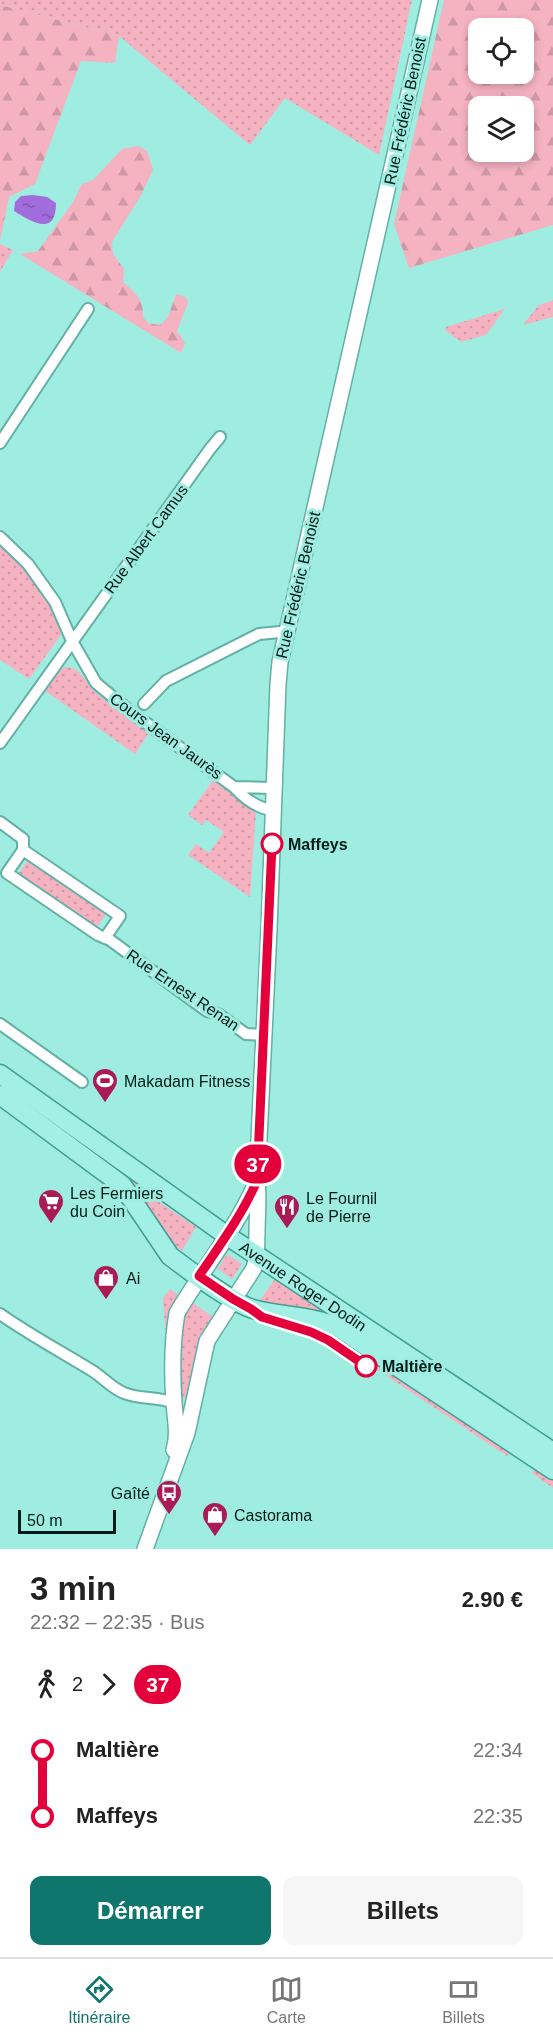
<!DOCTYPE html>
<html lang="fr">
<meta charset="utf-8">
<style>
body{margin:0;font-family:Arial,sans-serif;background:#f6f6f6;color:#222;height:100vh;display:flex;flex-direction:column;font-size:22px;white-space:nowrap}
*{box-sizing:border-box;margin:0}
p{font-size:20px;color:#767676}
.icon{flex:none;width:33px;height:33px;fill:none;stroke:currentColor;stroke-width:2;stroke-linecap:round;stroke-linejoin:round}
.map{position:relative;height:1549px;overflow:hidden}
.panel{display:flex;flex-direction:column;background:#fff;flex:1}
.panel>*{flex:none}
.badge{padding:0 12px;border-radius:20px;font-size:21px;line-height:39px}
.tools{position:absolute;left:468px;top:18px;display:grid;gap:12px}
.tools a{display:grid;place-items:center;width:66px;height:66px;border-radius:12px;background:#fff;box-shadow:0 3px 9px #0003;font-size:30px}
.scale{position:absolute;left:18px;bottom:15px;width:98px;box-sizing:border-box;padding-left:6px;border:3px solid #001c18;border-top:0;font-size:16px;line-height:21px;white-space:nowrap;color:#001c18;-webkit-text-stroke:4px #9fede1;paint-order:stroke}
.map>.badge{position:absolute;translate:-50% -50%;box-shadow:0 0 0 3px #fff}
.legs{display:flex;align-items:center;gap:9px;height:66px;padding:0 30px;font-size:20px}
.legs p{margin-inline-start:auto}
.overview{display:flex;align-items:center;justify-content:space-between;height:102px;padding:0 30px}
h1{font-size:33px;font-weight:600;line-height:45px}
.primary-button{display:flex;gap:12px;margin-top:auto;padding:12px 30px}
.primary-button a{flex:1;height:69px;border-radius:12px;background:#0f766e;color:#fff;font-size:24px;font-weight:600;line-height:69px;text-align:center}
.primary-button a+a{background:#f6f6f6;color:#222}
ul{padding:0 30px;list-style:none}
li{display:flex;align-items:center;gap:21px;height:66px;font-size:22px}
li i{display:grid;place-items:center;width:9px;height:100%;margin:0 8px;background:currentColor}
li i::after{content:'';width:15px;height:15px;margin:-8px;border:4px solid;border-radius:50%;background:#fff}
li p{margin-inline-start:auto}
li:first-child i{background:linear-gradient(#0000 50%,currentColor 0)}
li:last-child i{background:linear-gradient(currentColor 50%,#0000 0)}
.dock{display:flex;justify-content:space-around;align-items:center;height:84px;border-top:2px solid #e0e0e0;background:#fff;font-size:16px;color:#767676}
.dock a{display:grid;justify-items:center;gap:3px}
.dock .on{color:#0f766e}
.map>svg:first-child{display:block}
</style>
<div class="map">
<svg width="553" height="1549" viewBox="0 0 553 1549">
<defs>
<pattern id="grass-dots" width="8" height="8" patternUnits="userSpaceOnUse" patternTransform="scale(1.5)"><rect width="8" height="8" fill="#f5b2c1"/><path d="M2 2h.1M6 6h.1" fill="none" stroke="#d098a5" stroke-width="1.8" stroke-linecap="round"/></pattern>
<pattern id="forest-firs" width="22" height="20" patternUnits="userSpaceOnUse" patternTransform="scale(1.5)"><rect width="22" height="20" fill="#f5b2c1"/><path d="M5 1l3.5 6h-7zM16 11l3.5 6h-7z" fill="#d098a5"/></pattern>
<pattern id="water-ripples" width="26" height="14" patternUnits="userSpaceOnUse" patternTransform="scale(1.5)"><rect width="26" height="14" fill="#a16cdb"/><path d="M2 4q2-2 4 0t4 0M15 11q2-2 4 0t4 0" fill="none" stroke="#8158b1"/></pattern>
</defs>
<rect width="100%" height="100%" fill="#9fede1"/>
<!-- grass -->
<path fill="url(#grass-dots)" d="M 0,0 L 412,0 L 379,155 L 285,98 L 250,145 L 119,36 L 0,5 Z
M 0,244 L 13,250 L 0,272 Z
M 553,300 L 553,317 L 523,325 L 538,306 Z
M 505,309 L 486,335 L 461,342 L 445,330 L 446,327 Z
M 0,537 L 55,603 L 61,635 L 29,679 L 0,660 Z
M 66,667 C 80,667 85,681 93,690 C 107,704 134,719 150,731 L 135,754 L 44,690 L 59,670 Z
M 214,779 L 256,810 L 250,897 L 188,855 L 196,844 L 209,853 L 224,832 L 206,820 L 202,825 L 188,815 Z
M 28,860 L 106,914 L 97,927 L 19,873 Z
M 122,1170 L 153,1198 L 196,1227 L 182,1251 L 173,1244 L 135,1188 L 121,1171 Z
M 227,1254 L 242,1264 L 232,1279 L 218,1269 Z
M 277,1276 L 344,1320 L 258,1303 Z
M 170,1289 L 178,1295 C 165,1317 168,1341 168,1366 L 163,1298 Z
M 190,1301 L 213,1317 L 203,1337 L 188,1397 L 180,1397 L 179,1326 Z
M 334,1332 L 511,1449 L 507,1456 L 327,1336 Z
M 536,1466 L 553,1478 L 553,1488 L 532,1473 Z"/>
<!-- forest -->
<path fill="url(#forest-firs)" fill-rule="evenodd" d="M 444,0 L 553,0 L 553,225 L 409,268 L 394,224 ZM 524,28 L 524,74 L 478,74 L 478,28 ZM 524,106 L 524,152 L 478,152 L 478,106 Z
M 0,5 L 119,36 L 115,63 L 81,61 L 35,184 L 9,197 L 0,241 Z
M 138,146 L 147,151 L 153,170 L 140,197 L 112,242 L 113,254 L 124,269 L 123,282 C 136,293 144,300 143,317 L 148,323 L 160,325 L 168,317 L 176,294 L 186,297 L 188,303 L 177,331 L 185,343 L 181,353 L 20,254 L 38,251 L 73,202 L 82,184 L 93,180 L 122,149 Z"/>
<!-- water -->
<path fill="url(#water-ripples)" d="M 33,195 L 47,197 L 56,203 C 56,237 32,222 14,211 L 15,202 L 21,196 Z"/>
<g fill="none" stroke-linecap="round" stroke-linejoin="round">
<defs>
<path id="street" d="M 0,443 L 88,309
M 0,537 L 28,564 L 55,602 L 72,641 L 96,683 L 131,712 L 234,787
M 144,704 L 166,681 L 259,634 L 280,632 L 287,634
M 0,743 L 210,449 L 220,437
M 274,810 C 258,809 244,798 234,787 L 274,788
M 0,822 L 23,839 L 23,850 L 7,873 L 98,935 L 110,940 L 207,1011 L 218,1014 L 246,1034 L 264,1035
M 23,850 L 120,916 L 105,938
M 0,1024 L 82,1082
M 0,1314 C 30,1335 60,1351 91,1370 C 103,1377 111,1388 124,1393 C 141,1400 158,1396 174,1403"/>
<path id="secondary" d="M 174,1450 C 179,1434 175,1419 174,1403 C 172,1374 172,1341 177,1313 C 203,1269 236,1229 256,1183
M 145,1549 L 187,1433 L 207,1341 L 254,1268 C 258,1256 256,1247 257,1234 C 257,1216 259,1199 257,1181 L 269,930 L 278,684 L 280,662 L 430,0"/>
<g id="primary">
<path id="s1" d="M 0,1074 L 226,1235 L 553,1452"/>
<path d="M 0,1095 L 122,1185 L 170,1256 C 187,1269 233,1303 253,1309 C 281,1317 312,1315 339,1328 L 553,1470"/>
</g>
</defs>
<!-- street casing -->
<use href="#street" stroke="#63b0a5" stroke-width="14"/>
<!-- secondary casing -->
<use href="#secondary" stroke="#63b0a5" stroke-width="18"/>
<!-- primary casing -->
<use href="#primary" stroke="#419e92" stroke-width="21"/>
<!-- street -->
<use href="#street" stroke="#fff" stroke-width="10"/>
<!-- secondary -->
<use href="#secondary" stroke="#fff" stroke-width="15"/>
<!-- primary -->
<use href="#primary" stroke="#a2efe5" stroke-width="18"/>
</g>
<g fill="none" stroke-linecap="round" stroke-linejoin="round">
<defs>
<path id="line-1" d="M 272,844 L 257,1181 C 242,1215 220,1245 199,1276 L 233,1299 L 251,1309 L 262,1317 L 311,1332 L 328,1340 L 366,1366"/>
</defs>
<!-- line-1 casing -->
<use href="#line-1" stroke="#fff" stroke-width="14"/>
<!-- line-1 -->
<use href="#line-1" stroke="#e4003a" stroke-width="9"/>
</g>
<!-- icons -->
<defs>
<symbol id="stadium-pin" viewBox="-11 -11 22 30"><path d="M0 17L-7.5 6A9.5 9.5 0 1 1 7.5 6Z" fill="#aa1a54" stroke="#9fede1"/><path d="M0-5a6.5 5 0 1 0 0 10a6.5 5 0 1 0 0-10ZM-3.5-1.8h7v3.6h-7Z" fill="#fff"/></symbol>
<symbol id="supermarket-pin" viewBox="-11 -11 22 30"><path d="M0 17L-7.5 6A9.5 9.5 0 1 1 7.5 6Z" fill="#aa1a54" stroke="#9fede1"/><path d="M-6-5.5h2.5l.6 2H6L4.5 2H-2.5L-4.4-4H-6ZM-1.5 3.2a1.3 1.3 0 1 0 .1 0ZM3 3.2a1.3 1.3 0 1 0 .1 0Z" fill="#fff"/></symbol>
<symbol id="restaurant-pin" viewBox="-11 -11 22 30"><path d="M0 17L-7.5 6A9.5 9.5 0 1 1 7.5 6Z" fill="#aa1a54" stroke="#9fede1"/><path d="M-5-6h1v4h1v-4h1v4h1v-4h1v5L-1.5 .5V6h-2V.5L-5-1ZM5-6V6H3V1.5H1.5Q1.5-4 5-6Z" fill="#fff"/></symbol>
<symbol id="shop-pin" viewBox="-11 -11 22 30"><path d="M0 17L-7.5 6A9.5 9.5 0 1 1 7.5 6Z" fill="#aa1a54" stroke="#9fede1"/><path d="M-5-2.5h2.3a2.7 3.5 0 0 1 5.4 0H5L5.5 6h-11ZM-1.5-2.5h3a1.5 2.3 0 0 0-3 0Z" fill="#fff"/></symbol>
<symbol id="bus-pin" viewBox="-11 -11 22 30"><path d="M0 17L-7.5 6A9.5 9.5 0 1 1 7.5 6Z" fill="#aa1a54" stroke="#9fede1"/><path d="M-5-6H5V4H4V6H2V4H-2V6H-4V4H-5ZM-3.5-4V0h7V-4ZM-3.5 1.2v1.5H-2V1.2ZM2 1.2v1.5H3.5V1.2Z" fill="#fff"/></symbol>
</defs>
<g fill-rule="evenodd">
<use href="#stadium-pin" x="90" y="1066" width="30" height="40"/>
<use href="#supermarket-pin" x="36" y="1187" width="30" height="40"/>
<use href="#restaurant-pin" x="272" y="1192" width="30" height="40"/>
<use href="#shop-pin" x="91" y="1263" width="30" height="40"/>
<use href="#bus-pin" x="154" y="1478" width="30" height="40"/>
<use href="#shop-pin" x="200" y="1500" width="30" height="40"/>
</g>
<!-- markers -->
<g fill="#fff" stroke="#e4003a" stroke-width="3">
<circle cx="272" cy="844" r="10"/>
<circle cx="366" cy="1366" r="10"/>
</g>
<g text-anchor="middle" dominant-baseline="central" stroke-width="6" stroke-linejoin="round" paint-order="stroke">
<!-- street labels -->
<g font-size="16" fill="#001c18" stroke="#9fede1">
<text transform="translate(405 111) rotate(-78)">Rue Frédéric Benoist</text>
<text transform="translate(146 539) rotate(-54)">Rue Albert Camus</text>
<text transform="translate(298 585) rotate(-77)">Rue Frédéric Benoist</text>
<text transform="translate(166 736) rotate(36)">Cours Jean Jaurès</text>
<text transform="translate(183 990) rotate(34)">Rue Ernest Renan</text>
<text stroke="none"><textPath href="#s1" startOffset="370">Avenue Roger Dodin</textPath></text>
</g>
<!-- stop labels -->
<g font-size="16" font-weight="bold" fill="#001c18" stroke="#9fede1" text-anchor="start">
<text x="288" y="844">Maffeys</text>
<text x="382" y="1366">Maltière</text>
</g>
<!-- poi labels -->
<g font-size="16" fill="#001c18" stroke="#9fede1" text-anchor="start">
<text x="124" y="1081">Makadam Fitness</text>
<text x="70" y="1193">Les Fermiers<tspan x="70" dy="18">du Coin</tspan></text>
<text x="306" y="1198">Le Fournil<tspan x="306" dy="18">de Pierre</tspan></text>
<text x="126" y="1278">Ai</text>
<text x="150" y="1493" text-anchor="end">Gaîté</text>
<text x="234" y="1515">Castorama</text>
</g>
</g>
</svg>
<div class="tools">
<a><svg class="icon" aria-label="locate" viewBox="0 0 24 24"><circle cx="12" cy="12" r="6"/><path d="M12 2v4M12 18v4M2 12h4M18 12h4"/></svg></a>
<a><svg class="icon" aria-label="layers" viewBox="0 0 24 24"><path d="M12 4l9 5-9 5-9-5zM3 14l9 5 9-5"/></svg></a>
</div>
<div class="scale">50 m</div>
<b class="badge" style="left:258px;top:1164px;background:#e4003a;color:#fff">37</b>
</div>
<section class="panel">
<div class="overview"><div><h1>3 min</h1><p>22:32 – 22:35 · Bus</p></div><b>2.90 €</b></div>
<div class="legs"><svg class="icon" aria-label="walk" viewBox="0 0 24 24"><circle cx="13" cy="4" r="2"/><path d="M13 8l-2 6 4 7M11 14l-3 7M7 12l3-4h3l4 4"/></svg>2<svg class="icon" aria-label="forward" viewBox="0 0 24 24"><path d="M9 5l7 7-7 7"/></svg><b class="badge" style="background:#e4003a;color:#fff">37</b></div>
<ul>
<li><i style="color:#e4003a"></i><b>Maltière</b><p>22:34</p></li>
<li><i style="color:#e4003a"></i><b>Maffeys</b><p>22:35</p></li>
</ul>
<div class="primary-button"><a>Démarrer</a><a>Billets</a></div>
</section>
<nav class="dock">
<a class="on"><svg class="icon" aria-label="directions" viewBox="0 0 24 24"><path d="M12 3l9 9-9 9-9-9zM9 14v-3h6M13 9l2 2-2 2"/></svg>Itinéraire</a>
<a><svg class="icon" aria-label="map" viewBox="0 0 24 24"><path d="M3 6l6-2 6 2 6-2v14l-6 2-6-2-6 2zM9 4v14M15 6v14"/></svg>Carte</a>
<a><svg class="icon" aria-label="tickets" viewBox="0 0 24 24"><path d="M3 7h18v10H3zM15 7v10"/></svg>Billets</a>
</nav>
